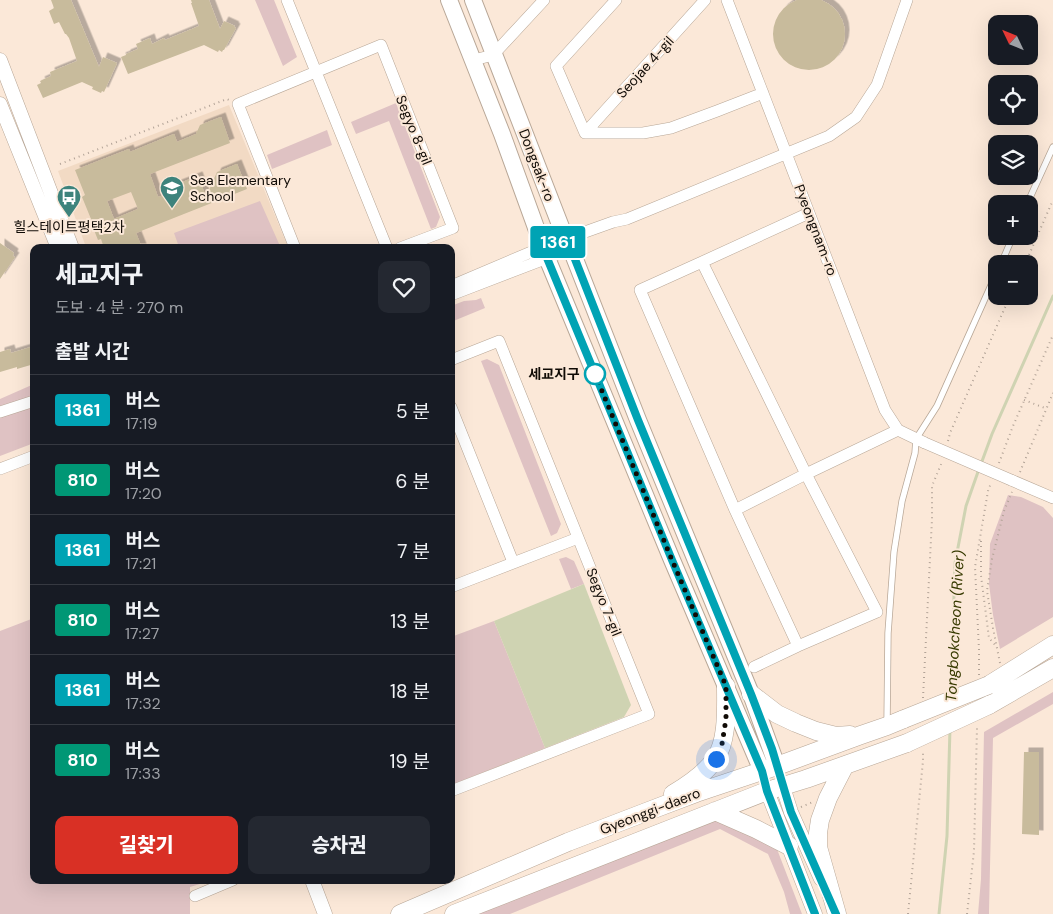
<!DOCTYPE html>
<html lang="ko">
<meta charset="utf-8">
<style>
body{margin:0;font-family:"DM Sans","Noto Sans KR",sans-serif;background:#242831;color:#f1f3f6;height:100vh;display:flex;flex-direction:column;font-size:19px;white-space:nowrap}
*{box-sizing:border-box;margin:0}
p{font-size:16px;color:#9ea1a6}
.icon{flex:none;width:28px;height:28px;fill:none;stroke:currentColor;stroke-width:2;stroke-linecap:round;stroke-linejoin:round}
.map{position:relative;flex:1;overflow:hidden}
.side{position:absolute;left:30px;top:244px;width:425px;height:640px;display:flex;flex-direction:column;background:#171b24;border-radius:10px;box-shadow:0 5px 20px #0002}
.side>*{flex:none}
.badge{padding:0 10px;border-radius:4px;font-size:18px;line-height:32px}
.needle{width:32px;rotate:313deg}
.buttons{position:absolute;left:988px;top:15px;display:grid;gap:10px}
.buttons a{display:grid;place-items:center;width:50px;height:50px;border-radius:10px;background:#171b24;box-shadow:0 5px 20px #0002;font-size:25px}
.you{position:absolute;width:25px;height:25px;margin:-12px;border:4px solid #fff;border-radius:50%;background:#1a73e8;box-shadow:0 0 0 8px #1a73e833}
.map>.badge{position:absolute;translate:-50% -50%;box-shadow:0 0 0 2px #fff}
h2{padding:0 25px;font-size:19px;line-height:45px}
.round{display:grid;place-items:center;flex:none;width:52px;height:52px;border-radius:10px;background:#242831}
.headline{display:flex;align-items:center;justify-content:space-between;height:85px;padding:0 25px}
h1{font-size:24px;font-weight:800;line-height:38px}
.button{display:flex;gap:10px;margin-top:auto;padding:10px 25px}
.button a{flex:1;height:58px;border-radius:10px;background:#d93025;color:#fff;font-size:20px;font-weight:800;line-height:58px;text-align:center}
.button a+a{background:#242831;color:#f1f3f6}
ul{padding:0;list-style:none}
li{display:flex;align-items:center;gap:15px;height:70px;padding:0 25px;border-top:1px solid #363941}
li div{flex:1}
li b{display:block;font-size:19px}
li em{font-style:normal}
li .badge{min-width:55px;font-weight:700;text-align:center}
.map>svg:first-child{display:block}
</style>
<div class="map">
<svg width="1053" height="914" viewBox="0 0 1053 914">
<defs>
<filter id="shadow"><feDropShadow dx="4.5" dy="-4.5" stdDeviation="0" flood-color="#0004"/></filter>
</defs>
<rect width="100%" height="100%" fill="#fbe8d8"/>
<!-- built -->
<path fill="#f2dac4" d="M 229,105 L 288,247 L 86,247 L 58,171 Z"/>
<!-- green -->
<path fill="#dfc2c3" d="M 255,0 L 274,0 L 297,57 L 283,66 Z
M 396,103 L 440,217 L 436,227 L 431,229 L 389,121 L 356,134 L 351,122 Z
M 327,130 L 332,145 L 272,169 L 267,155 Z
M 260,201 L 280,246 L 274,248 L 179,247 L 174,233 Z
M 481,298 L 485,308 L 451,322 L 451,306 L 464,301 L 476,300 Z
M 487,359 L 499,365 L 561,524 L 557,533 L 551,536 L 481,361 Z
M 34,384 L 34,443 L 0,456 L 0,399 Z
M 1008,495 L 1021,497 L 1043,507 L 1053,518 L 1053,617 L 1000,649 L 993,615 L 989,584 L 990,544 Z
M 566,557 L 574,561 L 584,584 L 571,589 L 559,559 Z
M 34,618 L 34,880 L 213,880 L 190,887 L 190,914 L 0,914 L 0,631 Z
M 494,621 L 545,748 L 451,785 L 451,637 Z
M 1053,692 L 1053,704 L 993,738 L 989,911 L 989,914 L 978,914 L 981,879 L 984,732 Z
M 718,818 L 775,844 L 802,914 L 790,914 L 784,892 L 768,854 L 720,829 L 510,914 L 473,914 Z"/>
<!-- water -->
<path fill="#cfd3b2" d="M 584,584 L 631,705 L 624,717 L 545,748 L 494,621 Z"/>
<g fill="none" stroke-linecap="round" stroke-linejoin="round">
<!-- stream -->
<path stroke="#cfd3b2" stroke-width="3" d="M 981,464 L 992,434 L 1053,296
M 951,695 L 955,563 L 966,506 L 979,469
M 939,914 L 947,836 L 950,728"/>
</g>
<!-- building -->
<path fill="#c8bb9c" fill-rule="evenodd" filter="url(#shadow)" d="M773 34a36 36 0 1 1 72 0a36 36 0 1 1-72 0Z
M 51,0 L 71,0 L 99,67 L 103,57 L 117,63 L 104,92 L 102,91 L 101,93 L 92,89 L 93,87 L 82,82 L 43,98 L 37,85 L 41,83 L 40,81 L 51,76 L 50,72 L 77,61 L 69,38 L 66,34 L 65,34 L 59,22 L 54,24 L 49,11 L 54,8 Z
M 191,0 L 209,0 L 220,29 L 224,21 L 235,26 L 234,27 L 236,28 L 224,50 L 223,50 L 222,52 L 219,50 L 218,52 L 204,45 L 128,74 L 121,57 L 126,55 L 126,54 L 138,49 L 136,44 L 150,38 L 152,44 L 164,38 L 165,40 L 199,26 L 191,3 L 192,3 Z
M 221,117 L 230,143 L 150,174 L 158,197 L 174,191 L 172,186 L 198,176 L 206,197 L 217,172 L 237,164 L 247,189 L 136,233 L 142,248 L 104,248 L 101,239 L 98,240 L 90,220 L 91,219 L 82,197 L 85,195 L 75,170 L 129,149 L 130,152 L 174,134 L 177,142 L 196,134 L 200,125 ZM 131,192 L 138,209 L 114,219 L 107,201 Z
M 0,243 L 14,253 L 13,256 L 15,257 L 0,279 Z
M 34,346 L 34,364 L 17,369 L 17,367 L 0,372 L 0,352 L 10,349 L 11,353 Z
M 1024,752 L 1039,752 L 1039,835 L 1022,834 Z"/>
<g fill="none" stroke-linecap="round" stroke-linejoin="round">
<defs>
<path id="service" d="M 1027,204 L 1053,147
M 1001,264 L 1013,236
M 887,723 L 888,633 L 894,552 L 902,501 L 915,453 L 916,439 L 937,406 L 996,274"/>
<path id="minor" d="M 287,0 L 387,248
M 727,0 L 885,410 L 898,430 L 925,443
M 474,60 L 493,55 L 544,0
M 585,133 L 643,133 L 671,128 L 717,111 L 763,93
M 585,133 L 705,0
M 585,133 L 556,66 L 616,0
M 295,248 L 238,104 L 381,45 L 453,228 L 400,248
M 702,262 L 809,213
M 451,286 L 543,247 L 613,222 L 627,219 L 829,136 L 856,117 L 877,85 L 907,0
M 451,295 L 571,249
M 451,360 L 499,341 L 649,714 L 451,791
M 451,407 L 513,562
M 0,412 L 34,401
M 0,469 L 34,456
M 1011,480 L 1053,498
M 735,510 L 640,290 L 702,262 L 806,474 L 877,612 L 798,646
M 451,587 L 578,538
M 754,667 L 798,646 L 735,510 L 806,474 L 898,430
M 195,896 L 233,880"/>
<path id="tertiary" d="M 0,60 L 72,248
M 0,104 L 58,248
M 783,787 L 791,812 L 821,879
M 767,791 L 815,914
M 312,880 L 325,914"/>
<path id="secondary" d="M 449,0 L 502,134 L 547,258 L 672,560 L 762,771
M 473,0 L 566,240 L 571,249 L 638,420 L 751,694 L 777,766"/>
<path id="primary" d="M 989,685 L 1053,645
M 751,694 L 777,714 L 796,723 L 816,731 L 836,736 L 850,735
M 989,705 L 1053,668
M 673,794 C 688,785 705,774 715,759 C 728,741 726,708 726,686
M 715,811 L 756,829 L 789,846
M 400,914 L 568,842 L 646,812 L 696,793 L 777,766 L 861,735 L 887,726 L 904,719
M 454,914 L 767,791 L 806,779 L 907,743
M 837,914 L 818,847 L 818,833 L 820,820 L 828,798 L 845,765"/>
</defs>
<!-- service casing -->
<use href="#service" stroke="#b8a797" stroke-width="7"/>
<!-- minor casing -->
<use href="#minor" stroke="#b8a797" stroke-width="12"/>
<!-- tertiary casing -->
<use href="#tertiary" stroke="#b8a797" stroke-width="15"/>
<!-- secondary casing -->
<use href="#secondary" stroke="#b8a797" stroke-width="18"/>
<!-- primary casing -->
<use href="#primary" stroke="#b8a797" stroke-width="19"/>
<!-- path -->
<path stroke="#b2a397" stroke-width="2" stroke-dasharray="1 4" stroke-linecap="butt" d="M 60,164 L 227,99 L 229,100
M 1025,264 L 1053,200
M 1024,400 L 1045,408
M 948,441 L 950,433 L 1010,296
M 999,463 L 1013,426 L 1053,335
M 1020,472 L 1053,393
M 981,541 L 981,576 L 989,638 L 996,646
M 1000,663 L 993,628 L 987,591 L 992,559 L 1004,511 L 1012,492
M 979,675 L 979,650 L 975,567 L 988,491 L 991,483
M 923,698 L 932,519 L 932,486 L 942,462
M 801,807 L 813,802
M 908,914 L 923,761 L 923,750
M 967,914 L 974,851 L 977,727"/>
<!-- service -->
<use href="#service" stroke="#fff" stroke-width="5.5"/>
<!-- minor -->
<use href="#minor" stroke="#fff" stroke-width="11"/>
<!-- tertiary -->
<use href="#tertiary" stroke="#fff" stroke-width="14"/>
<!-- secondary -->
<use href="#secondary" stroke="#fff" stroke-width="16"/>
<!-- primary -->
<use href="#primary" stroke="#fff" stroke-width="18"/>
<defs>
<path id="minor-bridge" d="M 925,443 L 1011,480"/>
<path id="primary-bridge" d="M 904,719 L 989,685
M 907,743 L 989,705"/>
</defs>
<!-- minor-bridge casing -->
<use href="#minor-bridge" stroke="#b8a797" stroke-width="12" stroke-linecap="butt"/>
<!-- primary-bridge casing -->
<use href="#primary-bridge" stroke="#b8a797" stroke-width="19" stroke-linecap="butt"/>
<!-- minor-bridge -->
<use href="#minor-bridge" stroke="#fff" stroke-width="11"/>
<!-- primary-bridge -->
<use href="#primary-bridge" stroke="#fff" stroke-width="18"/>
</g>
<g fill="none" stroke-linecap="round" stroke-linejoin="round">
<defs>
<path id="line" d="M 815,914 L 767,791 L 762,771 L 672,560 L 547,258 L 544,247 L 566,240 L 571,249 L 638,420 L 751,694 L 772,749 L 791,812 L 836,914"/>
</defs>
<!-- line casing -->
<use href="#line" stroke="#fff" stroke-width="11"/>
<!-- line -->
<use href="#line" stroke="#00a3b4" stroke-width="8"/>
<!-- walk -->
<path stroke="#100b06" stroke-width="5" stroke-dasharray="0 9" d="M 595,374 L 672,560 L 726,686 L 726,719 L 722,744 L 716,759"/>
</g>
<!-- icons -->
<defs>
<symbol id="school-pin" viewBox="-11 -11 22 30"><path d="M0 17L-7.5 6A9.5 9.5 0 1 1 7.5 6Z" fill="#3d837c" stroke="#fbe8d8"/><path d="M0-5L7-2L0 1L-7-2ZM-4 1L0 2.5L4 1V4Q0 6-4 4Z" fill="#fff"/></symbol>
<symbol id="bus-pin" viewBox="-11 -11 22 30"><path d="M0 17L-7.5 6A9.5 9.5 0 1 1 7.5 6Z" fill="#3d837c" stroke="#fbe8d8"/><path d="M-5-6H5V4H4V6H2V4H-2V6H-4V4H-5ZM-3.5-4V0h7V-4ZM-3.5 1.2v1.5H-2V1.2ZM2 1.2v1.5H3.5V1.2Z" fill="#fff"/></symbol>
</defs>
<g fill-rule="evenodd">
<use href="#school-pin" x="158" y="174" width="28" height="38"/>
<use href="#bus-pin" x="55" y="183" width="28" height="38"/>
</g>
<!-- markers -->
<circle fill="#fff" stroke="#00a3b4" stroke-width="2.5" cx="595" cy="374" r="10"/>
<g text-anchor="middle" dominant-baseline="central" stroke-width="4" stroke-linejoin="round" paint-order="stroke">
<!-- street labels -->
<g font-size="14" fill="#100b06" stroke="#fbe8d8">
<text transform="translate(645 67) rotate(-48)">Seojae 4-gil</text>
<text transform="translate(414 130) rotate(68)">Segyo 8-gil</text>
<text transform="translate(537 165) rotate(69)">Dongsak-ro</text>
<text transform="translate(816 230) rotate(69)">Pyeongnam-ro</text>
<text transform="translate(604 602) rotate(68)">Segyo 7-gil</text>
<text transform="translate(650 811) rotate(-21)">Gyeonggi-daero</text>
</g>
<!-- poi labels -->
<g font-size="14" fill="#100b06" stroke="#fbe8d8" text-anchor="start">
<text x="190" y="180">Sea Elementary<tspan x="190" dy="16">School</tspan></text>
<text x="69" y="227" text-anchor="middle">힐스테이트평택2차</text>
</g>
<!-- stop labels -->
<g font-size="14" font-weight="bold" fill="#100b06" stroke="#fbe8d8" text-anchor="end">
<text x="580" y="374">세교지구</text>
</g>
<!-- water labels -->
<g font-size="15" font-style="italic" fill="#373a00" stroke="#fbe8d8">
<text transform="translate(955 626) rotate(-87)">Tongbokcheon (River)</text>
</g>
</g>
</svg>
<div class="buttons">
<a><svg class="needle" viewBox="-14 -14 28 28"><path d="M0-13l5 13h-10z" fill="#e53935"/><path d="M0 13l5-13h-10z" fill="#9ea1a6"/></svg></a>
<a><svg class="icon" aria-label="locate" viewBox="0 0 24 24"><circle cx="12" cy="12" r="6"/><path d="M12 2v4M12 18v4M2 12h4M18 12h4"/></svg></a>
<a><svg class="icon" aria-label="layers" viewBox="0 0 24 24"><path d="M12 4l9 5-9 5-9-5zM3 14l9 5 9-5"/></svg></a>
<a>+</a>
<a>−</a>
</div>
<div class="you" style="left:716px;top:759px"></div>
<b class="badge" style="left:558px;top:242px;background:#00a3b4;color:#fff">1361</b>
<section class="side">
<div class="headline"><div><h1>세교지구</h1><p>도보 · 4 분 · 270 m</p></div><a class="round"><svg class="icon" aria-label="heart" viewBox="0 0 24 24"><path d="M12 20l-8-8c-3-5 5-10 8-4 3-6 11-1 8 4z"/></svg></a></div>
<h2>출발 시간</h2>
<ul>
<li><span class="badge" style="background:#00a3b4;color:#fff">1361</span><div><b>버스</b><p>17:19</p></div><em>5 분</em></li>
<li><span class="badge" style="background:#009775;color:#fff">810</span><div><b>버스</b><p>17:20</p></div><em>6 분</em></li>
<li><span class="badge" style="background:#00a3b4;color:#fff">1361</span><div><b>버스</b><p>17:21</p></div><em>7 분</em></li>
<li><span class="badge" style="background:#009775;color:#fff">810</span><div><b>버스</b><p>17:27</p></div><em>13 분</em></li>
<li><span class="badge" style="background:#00a3b4;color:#fff">1361</span><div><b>버스</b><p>17:32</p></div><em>18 분</em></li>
<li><span class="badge" style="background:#009775;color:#fff">810</span><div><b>버스</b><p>17:33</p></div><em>19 분</em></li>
</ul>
<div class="button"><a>길찾기</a><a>승차권</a></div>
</section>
</div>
